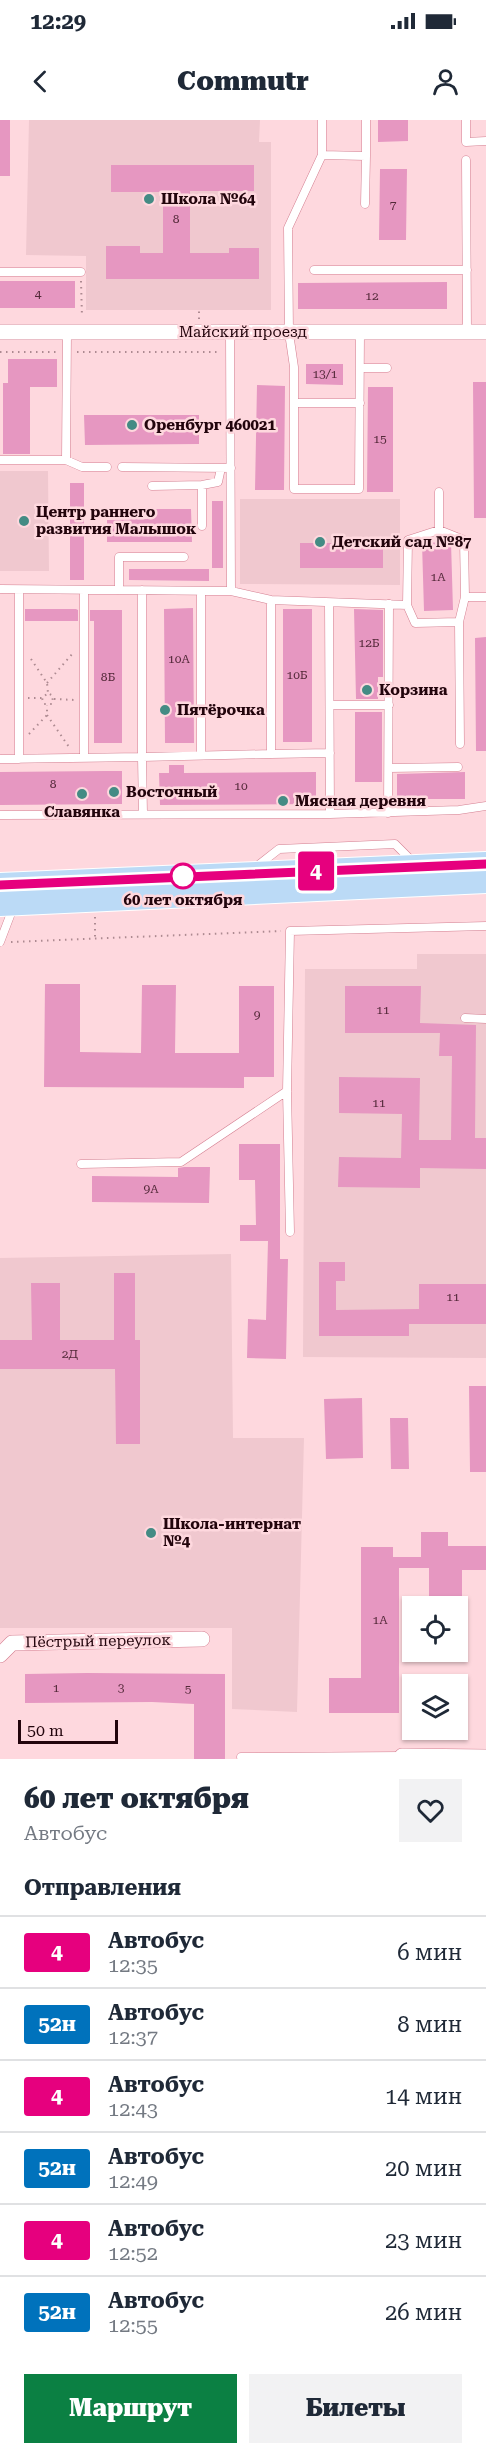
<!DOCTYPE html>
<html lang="ru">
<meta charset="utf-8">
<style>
body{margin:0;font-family:"Roboto Serif",serif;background:#f2f2f3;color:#1f2937;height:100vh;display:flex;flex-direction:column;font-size:22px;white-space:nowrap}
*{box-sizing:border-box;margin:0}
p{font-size:20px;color:#747a83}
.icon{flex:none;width:33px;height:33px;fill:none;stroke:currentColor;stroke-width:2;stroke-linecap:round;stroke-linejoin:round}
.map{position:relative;height:1639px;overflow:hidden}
.side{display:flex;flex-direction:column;background:#fff;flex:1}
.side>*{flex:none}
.badge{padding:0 12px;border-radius:4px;font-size:21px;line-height:39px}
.controls{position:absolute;left:402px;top:1476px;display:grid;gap:12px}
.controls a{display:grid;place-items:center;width:66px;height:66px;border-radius:0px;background:#fff;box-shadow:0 2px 4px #0004;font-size:30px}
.scale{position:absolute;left:18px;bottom:15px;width:100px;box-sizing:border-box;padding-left:6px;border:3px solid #22040c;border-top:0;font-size:16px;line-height:21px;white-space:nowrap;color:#22040c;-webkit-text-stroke:4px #fed8de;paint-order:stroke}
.map>.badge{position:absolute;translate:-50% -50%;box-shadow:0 0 0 3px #fff}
h2{padding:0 24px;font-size:22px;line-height:54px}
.round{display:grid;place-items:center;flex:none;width:63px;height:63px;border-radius:0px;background:#f2f2f3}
.summary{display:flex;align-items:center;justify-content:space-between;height:102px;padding:0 24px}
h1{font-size:28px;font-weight:800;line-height:45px}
.button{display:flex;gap:12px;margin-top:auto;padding:12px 24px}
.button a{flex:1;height:69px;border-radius:0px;background:#0b8043;color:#fff;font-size:24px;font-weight:800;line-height:69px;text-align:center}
.button a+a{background:#f2f2f3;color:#1f2937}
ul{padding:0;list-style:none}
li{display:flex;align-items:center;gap:18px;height:72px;padding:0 24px;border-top:2px solid #e0e1e3}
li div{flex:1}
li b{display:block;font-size:22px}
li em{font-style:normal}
li .badge{min-width:66px;font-weight:700;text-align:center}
.status{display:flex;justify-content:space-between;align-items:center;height:42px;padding:0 30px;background:#fff;direction:ltr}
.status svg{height:16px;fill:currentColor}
header{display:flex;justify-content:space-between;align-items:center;height:78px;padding:0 24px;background:#fff;font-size:27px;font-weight:800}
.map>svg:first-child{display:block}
</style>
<div class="status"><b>12:29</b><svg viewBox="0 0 49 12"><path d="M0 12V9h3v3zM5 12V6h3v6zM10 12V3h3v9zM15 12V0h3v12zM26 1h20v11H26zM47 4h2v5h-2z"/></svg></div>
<header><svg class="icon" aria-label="back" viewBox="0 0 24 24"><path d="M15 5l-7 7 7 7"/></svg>Commutr<svg class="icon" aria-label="person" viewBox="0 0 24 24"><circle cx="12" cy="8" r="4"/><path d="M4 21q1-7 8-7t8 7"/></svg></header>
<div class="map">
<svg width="486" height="1639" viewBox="0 0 486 1639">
<rect width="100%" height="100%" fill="#fed8de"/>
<!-- built -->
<path fill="#f0c8cf" d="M 29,0 L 260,0 L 259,22 L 271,22 L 271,190 L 86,190 L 86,136 L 26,135 Z
M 0,351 L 48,351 L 49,451 L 0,451 Z
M 240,379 L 400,379 L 400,465 L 240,464 Z
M 417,834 L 486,834 L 486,1238 L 303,1237 L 305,849 L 417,849 Z
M 231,1134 L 233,1318 L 304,1318 L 297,1592 L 232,1589 L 232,1508 L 0,1508 L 0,1138 Z"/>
<!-- building -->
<path fill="#e697c1" d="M 0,0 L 10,0 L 10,56 L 0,56 Z
M 378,0 L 408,0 L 408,21 L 378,22 Z
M 111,45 L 254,45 L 254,71 L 190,71 L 190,133 L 229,133 L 229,128 L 259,128 L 259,159 L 106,159 L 106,126 L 140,126 L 140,133 L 163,133 L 163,72 L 111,72 Z
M 380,49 L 407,49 L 406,120 L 379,120 Z
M 0,161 L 75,161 L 75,188 L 0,188 Z
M 447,162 L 447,189 L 298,189 L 298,163 Z
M 8,239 L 57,239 L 57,267 L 30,267 L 30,334 L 3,334 L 3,263 L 8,263 Z
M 306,244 L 343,244 L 343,265 L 306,264 Z
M 473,262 L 486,262 L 486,398 L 474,398 Z
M 257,265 L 285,266 L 284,370 L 255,370 Z
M 368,267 L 393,267 L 393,372 L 367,372 Z
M 84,295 L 199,295 L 199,324 L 85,325 Z
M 70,363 L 84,363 L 84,460 L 70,460 Z
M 212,381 L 223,381 L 223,448 L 212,448 Z
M 147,389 L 191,389 L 192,422 L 107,422 L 107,400 L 147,399 Z
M 451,422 L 453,490 L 424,491 L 422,423 Z
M 300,423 L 383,423 L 383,448 L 300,448 Z
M 129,449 L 209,449 L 209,461 L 129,460 Z
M 193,488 L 194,623 L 165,623 L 164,489 Z
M 25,489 L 76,489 L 78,490 L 78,501 L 25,501 Z
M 283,489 L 312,489 L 312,622 L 283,622 Z
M 354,489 L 383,490 L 383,557 L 378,557 L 378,579 L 356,579 Z
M 90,490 L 122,490 L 122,623 L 94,623 L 94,501 L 90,501 Z
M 486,517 L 486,631 L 476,631 L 475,518 Z
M 355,592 L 382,592 L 382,662 L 355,662 Z
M 169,645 L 184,645 L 184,653 L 316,652 L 316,684 L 160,685 L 159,653 L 169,653 Z
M 106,651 L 122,651 L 122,684 L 0,685 L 0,652 Z
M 465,652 L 465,679 L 397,679 L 397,654 Z
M 45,864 L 80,864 L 80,932 L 141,933 L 142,865 L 176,865 L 175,933 L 239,933 L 239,866 L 274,866 L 274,957 L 244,957 L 244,968 L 44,967 Z
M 345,866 L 421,866 L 420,903 L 476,905 L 475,1018 L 486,1018 L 486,1049 L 420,1048 L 420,1068 L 338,1067 L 339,1037 L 401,1038 L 402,994 L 339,993 L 339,957 L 420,958 L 419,1020 L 451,1020 L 452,936 L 439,936 L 440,913 L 345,913 Z
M 239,1024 L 280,1024 L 280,1139 L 288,1139 L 286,1239 L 247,1238 L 248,1199 L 266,1200 L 268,1121 L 240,1121 L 240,1105 L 256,1105 L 255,1060 L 239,1060 Z
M 184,1047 L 210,1047 L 209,1083 L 92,1082 L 92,1056 L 178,1057 L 178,1048 Z
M 319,1142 L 345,1142 L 345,1161 L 336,1161 L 336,1190 L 419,1189 L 419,1164 L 486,1164 L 486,1204 L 409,1204 L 409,1216 L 319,1216 Z
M 114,1153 L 135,1153 L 135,1220 L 140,1220 L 140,1324 L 116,1324 L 115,1249 L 0,1249 L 0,1220 L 32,1220 L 31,1163 L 60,1163 L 60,1220 L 114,1220 Z
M 469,1266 L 486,1266 L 486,1352 L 470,1352 Z
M 362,1278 L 363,1338 L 326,1339 L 324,1279 Z
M 390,1298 L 408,1298 L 409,1349 L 391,1349 Z
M 421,1412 L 448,1412 L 448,1426 L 486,1426 L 486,1450 L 462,1450 L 462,1486 L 429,1486 L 429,1448 L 399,1448 L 399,1593 L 329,1593 L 329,1558 L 361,1558 L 361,1427 L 393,1427 L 393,1437 L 421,1437 Z
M 87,1553 L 225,1554 L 225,1639 L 194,1639 L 194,1584 L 152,1582 L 25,1583 L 25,1554 Z"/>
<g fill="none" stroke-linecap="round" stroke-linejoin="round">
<defs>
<path id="service" d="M 466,0 L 466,22 L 486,21
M 322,35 L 322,0
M 366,36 L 366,0
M 466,40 L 467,212
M 314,150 L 467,150
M 0,152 L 81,152
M 360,213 L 359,369 L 294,369 L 294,247 L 289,213 L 288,108 L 322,35 L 366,36 L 365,84
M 360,248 L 387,248
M 294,283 L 360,283
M 0,340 L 66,340 L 67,212
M 66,340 L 82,347 L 107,347
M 122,347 L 231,348
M 152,366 L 202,365 L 218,362 L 221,348
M 439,372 L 439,410
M 202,406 L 202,365
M 0,469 L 231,471 L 230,213
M 19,470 L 19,639
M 84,470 L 84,638
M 119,470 L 119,437 L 184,437
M 201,471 L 201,635
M 231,471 L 271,480 L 407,485 L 415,503 L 459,502 L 465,477 L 464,420 L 439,410 L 408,420 L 407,485
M 465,477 L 486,477
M 329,484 L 330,694
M 459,502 L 460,624
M 330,585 L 389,585
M 271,634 L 330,633
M 0,639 L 142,637 L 142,470
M 389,648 L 458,647
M 388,693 L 389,484
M 143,694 L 142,637 L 271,634 L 271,480
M 0,695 L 330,694 L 459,690 L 486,686
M 256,747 L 279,729 L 395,724 L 413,742
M 0,822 L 13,788
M 465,898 L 486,899
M 81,1044 L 181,1042 L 287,971
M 290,1112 L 287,971 L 290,811 L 486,806
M 241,1637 L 402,1636"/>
<path id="minor" d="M 0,212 L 486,212
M 0,1535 L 12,1523 L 202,1519
M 402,1636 L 486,1637"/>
<path id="primary" d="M 0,765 L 486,744
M 0,784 L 486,761"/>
</defs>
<!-- service casing -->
<use href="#service" stroke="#d47f91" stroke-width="9"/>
<!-- minor casing -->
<use href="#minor" stroke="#d47f91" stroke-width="16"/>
<!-- primary casing -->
<use href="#primary" stroke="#fff" stroke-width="26"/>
<!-- path -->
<path stroke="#ad8a91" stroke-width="2" stroke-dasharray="1.5 4.5" stroke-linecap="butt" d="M 81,161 L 82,197
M 199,199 L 199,190
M 0,232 L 57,232
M 77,232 L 219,232
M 31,539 L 47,563 L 48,573
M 47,563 L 73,533
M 28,578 L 42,578 L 48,573 L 53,576 L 52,584 L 44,584 L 42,578
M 54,579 L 75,580
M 47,595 L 69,627
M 29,614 L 47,595 L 47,585
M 95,797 L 95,818
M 11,822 L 281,811"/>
<!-- service -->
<use href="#service" stroke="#fff" stroke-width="8"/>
<!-- minor -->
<use href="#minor" stroke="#fff" stroke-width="15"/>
<!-- primary -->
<use href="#primary" stroke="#bbdaf6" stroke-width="24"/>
</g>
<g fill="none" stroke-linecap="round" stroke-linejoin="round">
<defs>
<path id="line" d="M 0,765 L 486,744"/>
</defs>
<!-- line casing -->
<use href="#line" stroke="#fff" stroke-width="14"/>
<!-- line -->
<use href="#line" stroke="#e6007e" stroke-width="9"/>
</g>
<!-- markers -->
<g fill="#448b84" stroke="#fed8de" stroke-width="2">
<circle cx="149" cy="79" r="6"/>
<circle cx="132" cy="305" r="6"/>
<circle cx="24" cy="401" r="6"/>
<circle cx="320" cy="422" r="6"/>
<circle cx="367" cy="570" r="6"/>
<circle cx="165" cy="590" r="6"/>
<circle cx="114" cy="672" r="6"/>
<circle cx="82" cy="674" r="6"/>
<circle cx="283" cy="681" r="6"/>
<circle cx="151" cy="1413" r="6"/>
</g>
<circle fill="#fff" stroke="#e6007e" stroke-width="3" cx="183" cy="756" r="12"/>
<g text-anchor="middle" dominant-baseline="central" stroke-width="5" stroke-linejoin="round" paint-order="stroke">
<!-- number labels -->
<g font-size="12" fill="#532939">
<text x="393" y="85">7</text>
<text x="176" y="99">8</text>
<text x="38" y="174">4</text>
<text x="372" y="176">12</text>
<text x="325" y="254">13/1</text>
<text x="380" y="319">15</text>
<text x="438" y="457">1А</text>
<text x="369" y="523">12Б</text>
<text x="179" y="539">10А</text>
<text x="297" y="555">10Б</text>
<text x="108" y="557">8Б</text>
<text x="53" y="664">8</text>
<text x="241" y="666">10</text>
<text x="383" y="890">11</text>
<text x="257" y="895">9</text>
<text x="379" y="983">11</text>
<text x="151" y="1069">9А</text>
<text x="453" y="1177">11</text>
<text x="70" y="1234">2Д</text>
<text x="380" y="1500">1А</text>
<text x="56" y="1568">1</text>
<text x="121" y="1568">3</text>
<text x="188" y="1569">5</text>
</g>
<!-- poi labels -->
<g font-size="15" font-weight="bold" fill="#22040c" stroke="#fed8de" text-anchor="start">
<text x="161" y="79">Школа №64</text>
<text x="144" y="305">Оренбург 460021</text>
<text x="36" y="392">Центр раннего<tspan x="36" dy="17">развития Малышок</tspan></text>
<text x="332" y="422">Детский сад №87</text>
<text x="379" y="570">Корзина</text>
<text x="177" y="590">Пятёрочка</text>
<text x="126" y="672">Восточный</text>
<text x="295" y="681">Мясная деревня</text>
<text x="82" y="692" text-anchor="middle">Славянка</text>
<text x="163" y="1404">Школа-интернат<tspan x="163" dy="17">№4</tspan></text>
</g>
<!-- street labels -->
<g font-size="15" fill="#22040c" stroke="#fed8de">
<text x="243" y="212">Майский проезд</text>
<text transform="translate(98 1521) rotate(-1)">Пёстрый переулок</text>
</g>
<!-- stop labels -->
<g font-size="15" font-weight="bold" fill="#22040c" stroke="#fed8de">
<text x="183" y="780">60 лет октября</text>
</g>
</g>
</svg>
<div class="controls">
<a><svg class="icon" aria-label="locate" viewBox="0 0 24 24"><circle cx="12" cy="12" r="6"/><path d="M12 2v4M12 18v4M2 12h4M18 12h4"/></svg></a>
<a><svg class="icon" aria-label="layers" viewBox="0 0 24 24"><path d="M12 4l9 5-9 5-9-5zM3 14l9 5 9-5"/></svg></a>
</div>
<div class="scale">50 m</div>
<b class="badge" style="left:316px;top:751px;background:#e6007e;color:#fff">4</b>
</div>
<section class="side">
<div class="summary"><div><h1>60 лет октября</h1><p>Автобус</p></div><a class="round"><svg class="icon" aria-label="heart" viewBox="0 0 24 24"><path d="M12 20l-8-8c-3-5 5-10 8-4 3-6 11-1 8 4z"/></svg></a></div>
<h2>Отправления</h2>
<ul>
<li><span class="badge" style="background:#e6007e;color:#fff">4</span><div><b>Автобус</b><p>12:35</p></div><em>6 мин</em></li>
<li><span class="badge" style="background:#0072bc;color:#fff">52н</span><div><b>Автобус</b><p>12:37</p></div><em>8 мин</em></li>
<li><span class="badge" style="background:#e6007e;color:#fff">4</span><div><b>Автобус</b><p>12:43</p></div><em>14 мин</em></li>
<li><span class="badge" style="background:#0072bc;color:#fff">52н</span><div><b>Автобус</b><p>12:49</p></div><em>20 мин</em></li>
<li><span class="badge" style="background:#e6007e;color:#fff">4</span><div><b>Автобус</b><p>12:52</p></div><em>23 мин</em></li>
<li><span class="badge" style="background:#0072bc;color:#fff">52н</span><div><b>Автобус</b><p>12:55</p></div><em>26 мин</em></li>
</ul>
<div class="button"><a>Маршрут</a><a>Билеты</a></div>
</section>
